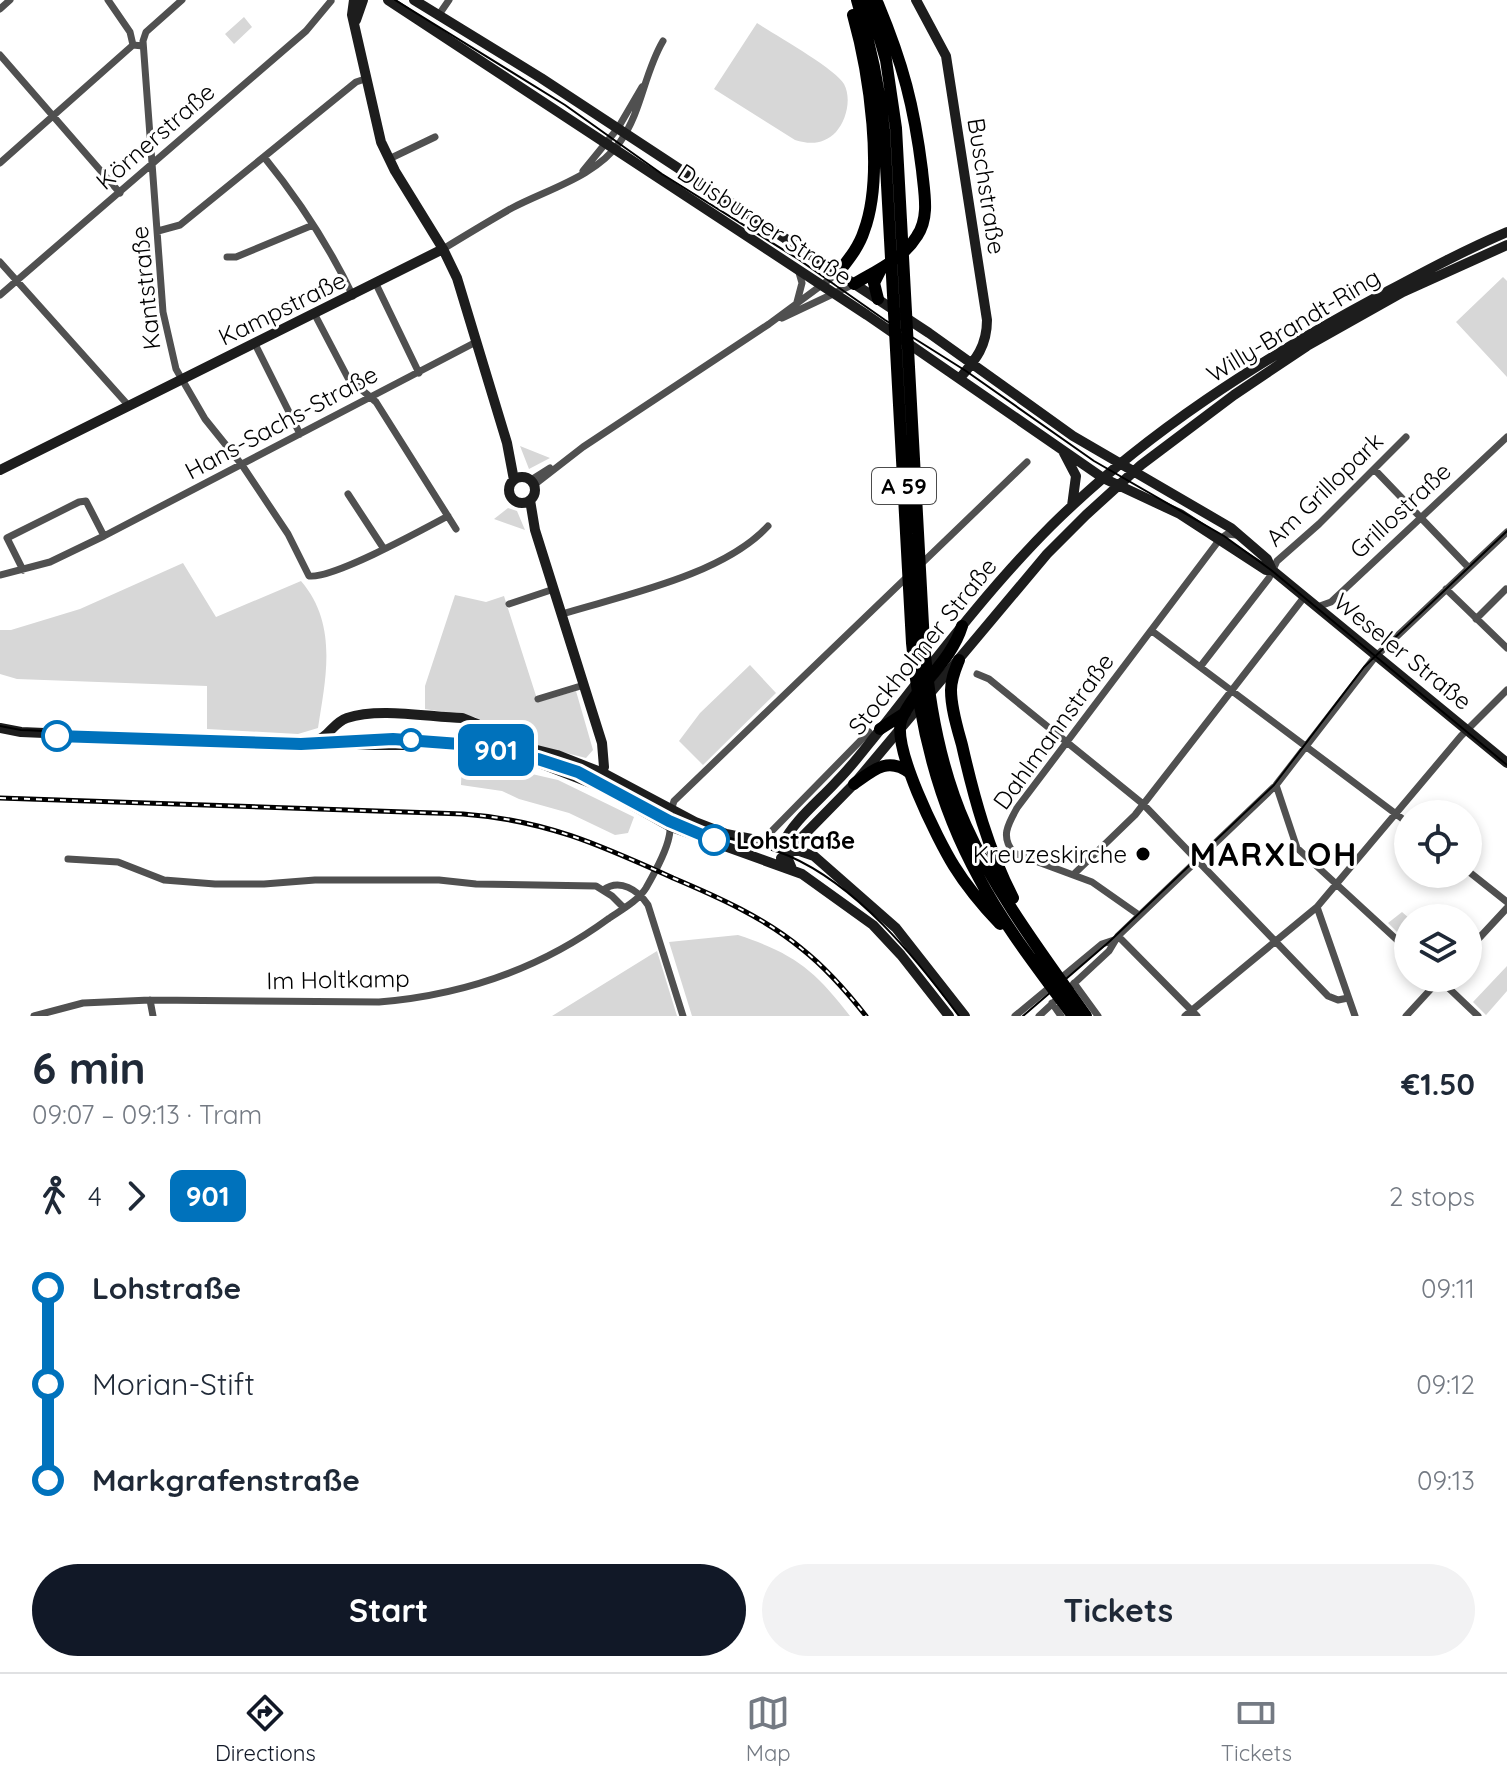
<!DOCTYPE html>
<meta charset="utf-8">
<style>
body{margin:0;font-family:Quicksand,sans-serif;background:#f2f2f3;color:#1f2937;height:100vh;display:flex;flex-direction:column;font-size:30px;white-space:nowrap}
*{box-sizing:border-box;margin:0}
p{font-size:26px;color:#747a83}
.icon{flex:none;width:44px;height:44px;fill:none;stroke:currentColor;stroke-width:2;stroke-linecap:round;stroke-linejoin:round}
.map{position:relative;height:1016px;overflow:hidden}
.panel{display:flex;flex-direction:column;background:#fff;flex:1}
.panel>*{flex:none}
.badge{padding:0 16px;border-radius:12px;font-size:28px;line-height:52px}
.buttons{position:absolute;left:1394px;top:800px;display:grid;gap:16px}
.buttons a{display:grid;place-items:center;width:88px;height:88px;border-radius:50%;background:#fff;box-shadow:0 4px 12px #0003;font-size:40px}
.map>.badge{position:absolute;translate:-50% -50%;box-shadow:0 0 0 4px #fff}
.legs{display:flex;align-items:center;gap:12px;height:88px;padding:0 32px;font-size:26px}
.legs p{margin-inline-start:auto}
.summary{display:flex;align-items:center;justify-content:space-between;height:136px;padding:0 32px}
h1{font-size:44px;font-weight:800;line-height:60px}
.action{display:flex;gap:16px;margin-top:auto;padding:16px 32px}
.action a{flex:1;height:92px;border-radius:48px;background:#111827;color:#fff;font-size:32px;font-weight:800;line-height:92px;text-align:center}
.action a+a{background:#f2f2f3;color:#1f2937}
ul{padding:0 32px;list-style:none}
li{display:flex;align-items:center;gap:28px;height:96px;font-size:30px}
li i{display:grid;place-items:center;width:12px;height:100%;margin:0 10px;background:currentColor}
li i::after{content:'';width:20px;height:20px;margin:-10px;border:6px solid;border-radius:50%;background:#fff}
li p{margin-inline-start:auto}
li:first-child i{background:linear-gradient(#0000 50%,currentColor 0)}
li:last-child i{background:linear-gradient(currentColor 50%,#0000 0)}
.tabs{display:flex;justify-content:space-around;align-items:center;height:112px;border-top:2px solid #e0e1e3;background:#fff;font-size:22px;color:#747a83}
.tabs a{display:grid;justify-items:center;gap:4px}
.tabs .selected{color:#111827}
.map>svg:first-child{display:block}
</style>
<div class="map">
<svg width="1507" height="1016" viewBox="0 0 1507 1016">
<rect width="100%" height="100%" fill="#fff"/>
<!-- green -->
<path fill="#d7d7d7" d="M 244,17 L 252,27 L 234,44 L 225,34 Z
M 757,23 C 775,35 836,69 844,84 C 852,99 846,121 836,132 C 824,144 811,145 795,140 L 714,89 Z
M 1503,277 L 1507,281 L 1507,377 L 1456,322 Z
M 520,446 L 550,458 L 529,469 Z
M 508,508 L 517,511 L 525,530 L 494,519 Z
M 183,563 L 216,617 L 301,581 C 338,624 326,677 318,728 L 298,734 L 207,729 L 207,686 L 17,679 L 0,674 L 0,630 L 11,630 L 80,609 Z
M 455,595 L 486,602 L 504,596 L 538,702 L 576,691 L 593,750 L 586,758 L 506,738 L 475,717 L 425,709 L 425,686 Z
M 750,665 L 776,693 L 703,765 L 679,741 L 700,713 Z
M 462,758 L 558,780 L 634,817 L 628,833 L 615,835 L 569,813 L 519,799 L 502,791 L 461,785 Z
M 1402,912 L 1409,918 L 1408,934 L 1404,939 L 1388,923 Z
M 738,935 C 793,953 815,970 850,1016 L 692,1016 L 669,942 Z
M 657,951 L 677,1016 L 552,1016 Z
M 1507,966 L 1507,991 L 1486,1015 L 1473,1002 Z"/>
<g fill="none" stroke-linecap="round" stroke-linejoin="round">
<!-- street -->
<path stroke="#505050" stroke-width="7" d="M 108,0 L 130,32 L 133,45
M 182,0 L 146,32 L 143,41 L 163,312 L 176,369 L 205,419 L 242,465 L 288,534 L 309,576 C 333,579 422,530 448,516
M 0,9 L 10,0
M 438,16 L 449,0
M 0,55 L 120,193
M 264,157 C 299,200 329,246 353,296
M 389,159 L 435,137
M 0,163 L 133,45 L 143,46
M 583,171 L 618,128 L 642,87
M 158,231 L 180,225 L 356,82 L 365,79
M 443,249 C 466,235 489,221 512,208 C 548,189 595,177 620,142 C 642,111 644,73 663,41
M 227,257 L 236,257 L 313,225
M 0,262 L 128,405
M 376,284 L 419,373
M 0,295 L 306,31 L 331,1
M 797,302 L 802,283 L 798,269
M 315,315 L 348,378 L 376,402 L 456,529
M 782,318 L 854,284
M 255,344 L 300,434
M 1374,469 L 1469,568
M 531,480 L 550,468
M 534,485 L 583,447 L 769,324 L 838,273
M 348,494 L 384,549
M 919,566 L 1027,462
M 23,570 L 7,538 L 79,502 L 86,501 L 104,536
M 0,575 L 50,562 L 104,536 L 476,342
M 1446,589 L 1507,648
M 509,604 L 554,589
M 1317,607 L 1331,602 L 1507,437
M 562,614 C 624,595 723,575 768,526
M 1476,619 L 1506,589
M 1152,631 L 1408,823
M 1200,667 L 1269,578 L 1277,561 L 1319,524 L 1406,437
M 977,674 L 989,679 L 1143,804 L 1328,996 L 1338,1000 L 1348,998
M 538,699 L 584,685
M 1276,785 L 1297,848 L 1408,950
M 761,842 L 869,732
M 68,859 L 118,862 L 164,880 L 215,884 L 264,884 L 315,880 L 439,880 L 476,884 L 596,886 L 612,896 L 624,908
M 1468,871 L 1507,902
M 1074,874 L 1135,815 L 1305,596
M 603,890 C 620,878 638,890 648,905 L 683,1016
M 1317,907 L 1355,1016
M 1139,915 L 1092,882 L 1014,853 C 1000,837 1008,824 1017,808 L 1220,539 L 1227,534 L 1236,535
M 1118,936 L 1197,1016
M 1468,950 L 1507,908
M 1438,978 L 1478,1016
M 1074,983 L 1098,1016
M 150,1000 L 153,1016
M 1052,1003 L 1061,1016
M 34,1016 L 83,1003 L 150,1000 L 379,1002 C 463,995 540,969 608,919 C 621,910 638,901 646,888 C 654,874 666,853 669,837 C 672,824 669,814 674,801 L 907,577
M 1015,1016 L 1102,944 L 1114,940
M 1039,1016 L 1109,951 L 1118,936 L 1276,785 L 1375,657 L 1507,532
M 1185,1016 L 1317,907 L 1461,736 L 1507,690
M 1406,1016 L 1441,978"/>
<!-- secondary -->
<path stroke="#1d1d1d" stroke-width="10" d="M 354,0 L 352,15 L 381,142 L 395,171 L 443,249 L 457,278 L 507,443 L 514,480
M 388,0 L 867,315 L 1103,478 L 1180,514 L 1266,570 L 1272,570 L 1507,763
M 414,0 L 541,78 L 929,333 L 1073,436 L 1231,528 L 1267,559 L 1272,570
M 916,0 L 946,56 L 987,320 C 987,346 976,359 960,378
M 356,20 L 363,0
M 1064,453 L 1076,476 L 1072,506
M 0,470 L 443,249
M509 490a13 13 0 1 1 26 0a13 13 0 1 1-26 0Z
M 530,500 L 535,530 L 602,743 L 604,767 L 600,776
M 0,728 L 21,732 L 324,745 L 445,745 L 475,749 L 537,762 L 596,785 L 669,826 L 802,874 L 873,925 L 901,955 L 949,1016
M 311,742 C 329,739 332,723 347,718 C 378,707 429,717 462,718 L 477,724 L 496,740 L 557,755 L 603,773 L 695,822 L 726,834 L 782,845 L 814,856 L 896,928 L 965,1016
M 781,858 L 797,849 L 803,836 L 854,784 L 1047,554 L 1086,515 L 1141,465 L 1234,395 L 1307,346 L 1403,292 L 1507,245
M 792,869 L 782,845 C 794,820 819,801 837,781 C 853,765 866,747 880,730 C 935,660 988,589 1051,526 C 1146,432 1260,360 1377,297 C 1420,274 1462,251 1507,232"/>
<!-- highway -->
<path stroke="#000" stroke-width="12" d="M 857,0 C 870,43 879,85 884,130 L 912,643 C 919,726 938,804 979,878 C 1005,927 1040,971 1073,1016
M 869,0 L 886,60 L 896,128 L 924,643 C 929,706 940,768 966,826 C 997,895 1043,955 1086,1016
M 838,273 C 848,260 859,247 864,231 C 885,175 869,72 853,15
M 854,284 C 876,271 903,259 917,236 C 930,217 924,192 922,170 C 914,106 903,64 878,4
M 878,299 L 874,283 L 881,269
M 962,626 C 951,662 918,684 902,718 C 890,745 938,840 954,866 C 967,887 983,906 1000,924
M 959,660 C 955,670 951,679 951,690 C 951,708 957,727 962,745 C 974,798 988,849 1013,898
M 880,729 L 905,713
M 854,784 C 873,770 888,756 910,773"/>
<!-- tram -->
<path stroke="#000" stroke-width="2" d="M 395,0 L 565,105 L 662,174 L 798,259 L 885,320 L 966,371 L 1094,461 L 1224,536 L 1271,570 L 1507,765
M 0,726 L 21,730 C 114,734 206,740 299,742 C 323,742 347,735 371,734 C 427,731 484,741 538,754 C 597,769 648,804 703,829 C 731,841 761,844 789,856 C 858,886 915,957 959,1016
M 1023,1016 L 1110,941 L 1274,785 L 1364,667 L 1507,531"/>
<defs>
<path id="rail" d="M 0,798 L 463,814 C 545,820 600,845 673,878 C 718,897 765,918 802,949 C 826,968 847,992 866,1016"/>
</defs>
<!-- rail casing -->
<use href="#rail" stroke="#000" stroke-width="5"/>
<!-- rail -->
<use href="#rail" stroke="#fff" stroke-width="2" stroke-dasharray="6" stroke-linecap="butt"/>
</g>
<g fill="none" stroke-linecap="round" stroke-linejoin="round">
<defs>
<path id="line-1" d="M 57,736 L 301,744 L 393,739 L 473,745 L 538,759 L 578,772 L 669,821 L 714,840"/>
</defs>
<!-- line-1 casing -->
<use href="#line-1" stroke="#fff" stroke-width="18"/>
<!-- line-1 -->
<use href="#line-1" stroke="#0072bc" stroke-width="12"/>
</g>
<!-- markers -->
<g fill="#fff" stroke="#0072bc" stroke-width="4">
<circle cx="57" cy="736" r="14"/>
<circle cx="411" cy="740" r="10"/>
<circle cx="714" cy="840" r="14"/>
</g>
<circle fill="#000" stroke="#fff" stroke-width="3" cx="1143" cy="854" r="8"/>
<g text-anchor="middle" dominant-baseline="central" stroke-width="6" stroke-linejoin="round" paint-order="stroke">
<!-- shield labels -->
<rect fill="#fff" stroke="#4c4c4c" stroke-width="2" x="872" y="468" width="64" height="36" rx="6"/>
<g font-size="22" font-weight="bold" fill="#000">
<text x="904" y="486">A 59</text>
</g>
<!-- street labels -->
<g font-size="24" fill="#000" stroke="#fff">
<text transform="translate(155 136) rotate(-41)">Körnerstraße</text>
<text transform="translate(987 186) rotate(81)">Buschstraße</text>
<text transform="translate(765 224) rotate(33)">Duisburger Straße</text>
<text transform="translate(145 288) rotate(-96)">Kantstraße</text>
<text transform="translate(282 308) rotate(-26)">Kampstraße</text>
<text transform="translate(1293 325) rotate(-31)">Willy-Brandt-Ring</text>
<text transform="translate(281 422) rotate(-28)">Hans-Sachs-Straße</text>
<text transform="translate(1324 489) rotate(-44)">Am Grillopark</text>
<text transform="translate(1400 510) rotate(-43)">Grillostraße</text>
<text transform="translate(922 646) rotate(-51)">Stockholmer Straße</text>
<text transform="translate(1403 651) rotate(39)">Weseler Straße</text>
<text transform="translate(1053 731) rotate(-54)">Dahlmannstraße</text>
<text transform="translate(338 979) rotate(-1)">Im Holtkamp</text>
</g>
<!-- stop labels -->
<g font-size="24" font-weight="bold" fill="#000" stroke="#fff" text-anchor="start">
<text x="736" y="840">Lohstraße</text>
</g>
<!-- poi labels -->
<g font-size="24" fill="#000" stroke="#fff" text-anchor="end">
<text x="1127" y="854">Kreuzeskirche</text>
</g>
<!-- district labels -->
<g font-size="32" font-weight="bold" letter-spacing="2" fill="#000" stroke="#fff">
<text x="1274" y="854">MARXLOH</text>
</g>
</g>
</svg>
<div class="buttons">
<a><svg class="icon" aria-label="locate" viewBox="0 0 24 24"><circle cx="12" cy="12" r="6"/><path d="M12 2v4M12 18v4M2 12h4M18 12h4"/></svg></a>
<a><svg class="icon" aria-label="layers" viewBox="0 0 24 24"><path d="M12 4l9 5-9 5-9-5zM3 14l9 5 9-5"/></svg></a>
</div>
<b class="badge" style="left:496px;top:750px;background:#0072bc;color:#fff">901</b>
</div>
<section class="panel">
<div class="summary"><div><h1>6 min</h1><p>09:07 – 09:13 · Tram</p></div><b>€1.50</b></div>
<div class="legs"><svg class="icon" aria-label="walk" viewBox="0 0 24 24"><circle cx="13" cy="4" r="2"/><path d="M13 8l-2 6 4 7M11 14l-3 7M7 12l3-4h3l4 4"/></svg>4<svg class="icon" aria-label="forward" viewBox="0 0 24 24"><path d="M9 5l7 7-7 7"/></svg><b class="badge" style="background:#0072bc;color:#fff">901</b><p>2 stops</p></div>
<ul>
<li><i style="color:#0072bc"></i><b>Lohstraße</b><p>09:11</p></li>
<li><i style="color:#0072bc"></i><span>Morian-Stift</span><p>09:12</p></li>
<li><i style="color:#0072bc"></i><b>Markgrafenstraße</b><p>09:13</p></li>
</ul>
<div class="action"><a>Start</a><a>Tickets</a></div>
</section>
<nav class="tabs">
<a class="selected"><svg class="icon" aria-label="directions" viewBox="0 0 24 24"><path d="M12 3l9 9-9 9-9-9zM9 14v-3h6M13 9l2 2-2 2"/></svg>Directions</a>
<a><svg class="icon" aria-label="map" viewBox="0 0 24 24"><path d="M3 6l6-2 6 2 6-2v14l-6 2-6-2-6 2zM9 4v14M15 6v14"/></svg>Map</a>
<a><svg class="icon" aria-label="tickets" viewBox="0 0 24 24"><path d="M3 7h18v10H3zM15 7v10"/></svg>Tickets</a>
</nav>
